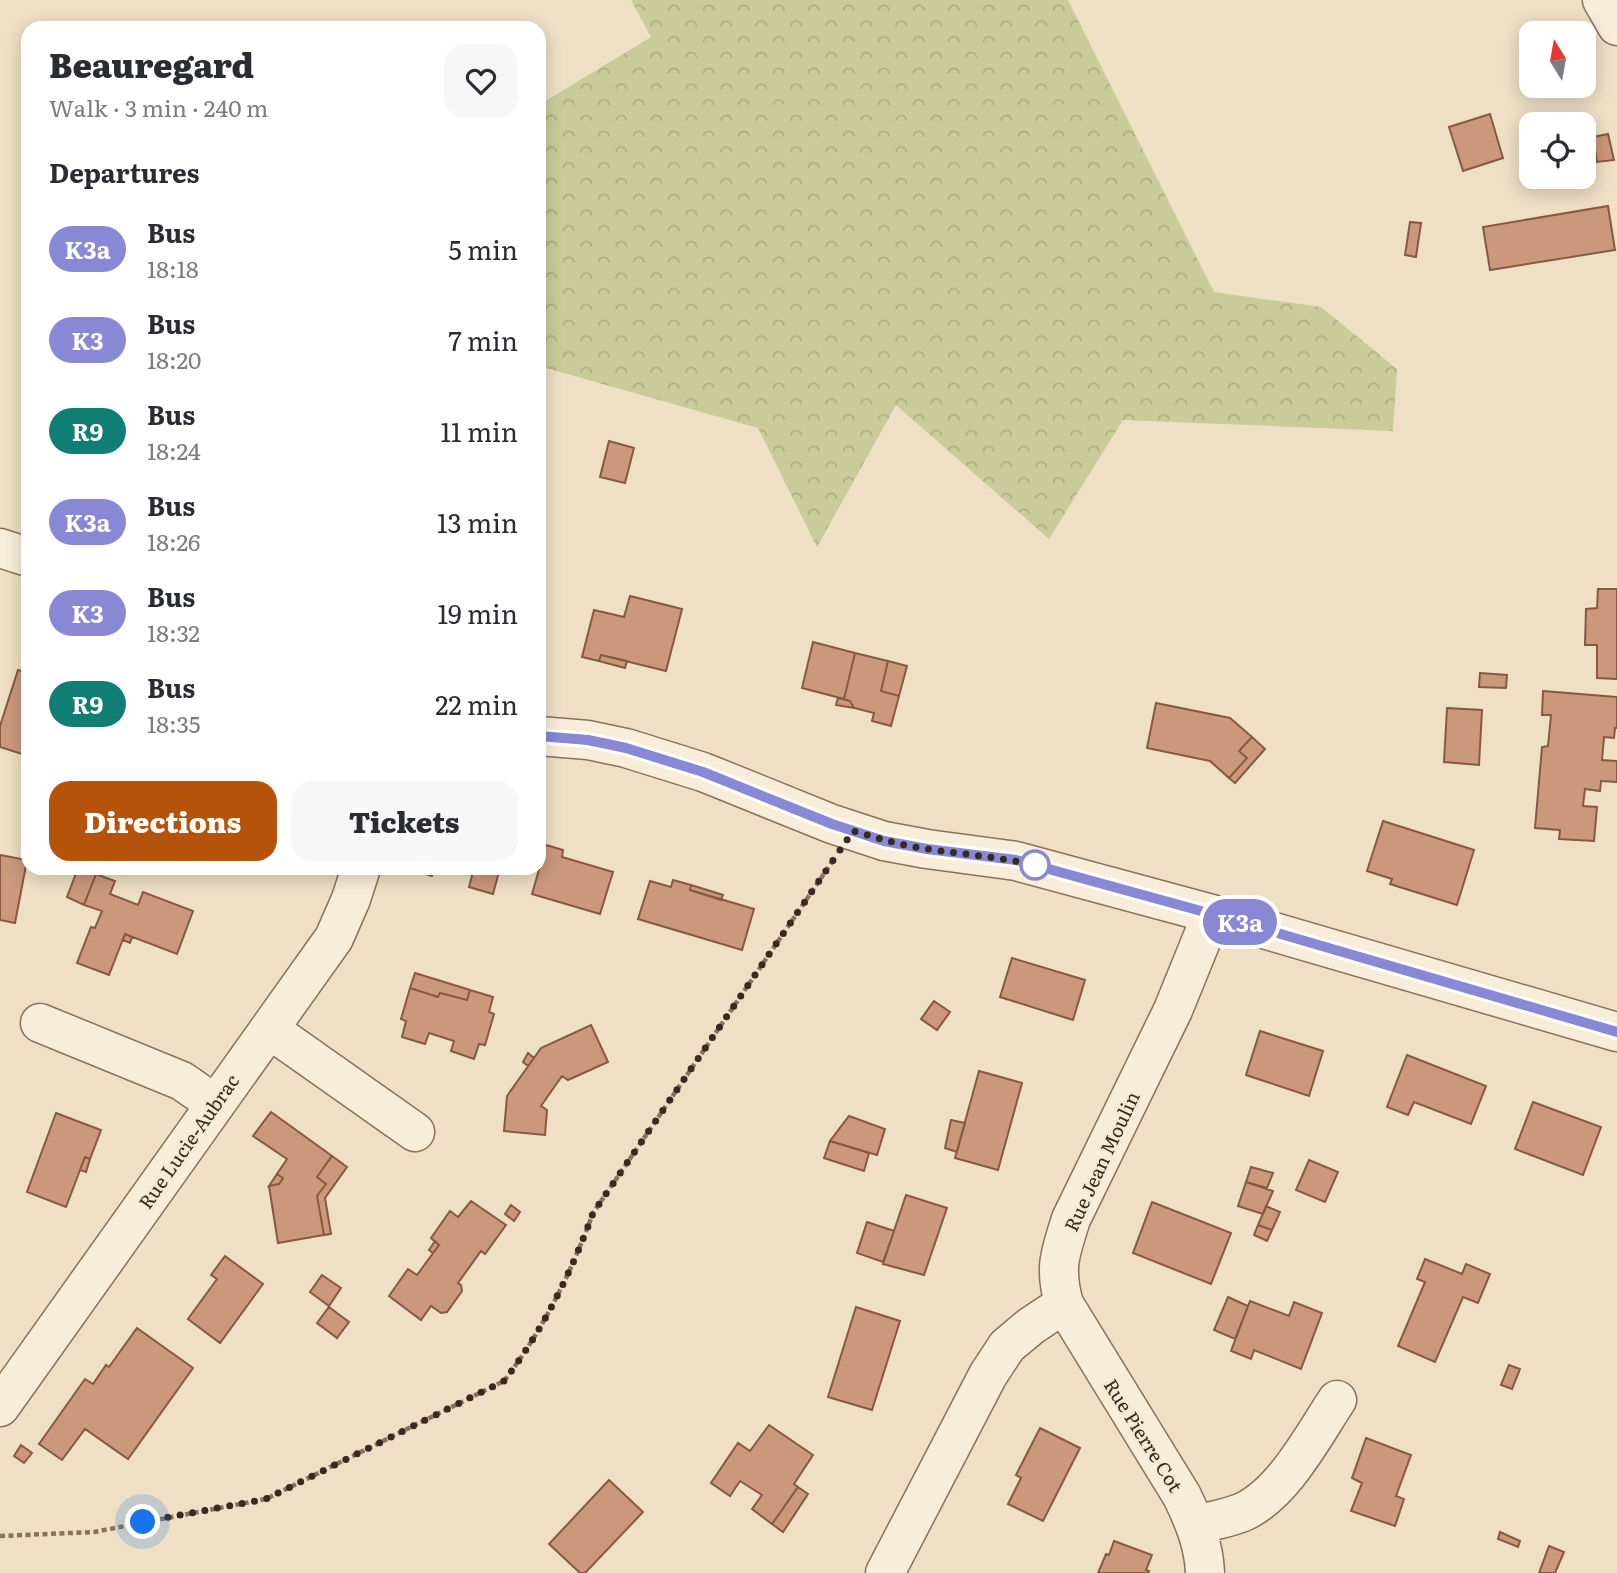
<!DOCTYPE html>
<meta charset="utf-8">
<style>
body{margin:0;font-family:Literata,serif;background:#f7f7f7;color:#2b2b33;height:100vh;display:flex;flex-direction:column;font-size:26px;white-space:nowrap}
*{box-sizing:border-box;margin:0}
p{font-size:23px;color:#7c7c81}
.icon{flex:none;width:38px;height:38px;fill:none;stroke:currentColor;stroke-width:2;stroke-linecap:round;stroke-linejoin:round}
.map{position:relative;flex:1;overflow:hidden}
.side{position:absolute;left:21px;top:21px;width:525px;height:854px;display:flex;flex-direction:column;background:#fff;border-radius:21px;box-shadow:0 4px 18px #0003}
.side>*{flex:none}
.badge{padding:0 14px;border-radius:23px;font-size:24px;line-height:46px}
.needle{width:46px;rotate:349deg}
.fabs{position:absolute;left:1519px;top:21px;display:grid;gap:14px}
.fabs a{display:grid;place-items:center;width:77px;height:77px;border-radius:14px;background:#fff;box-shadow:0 4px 18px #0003;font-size:35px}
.you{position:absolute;width:35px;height:35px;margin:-18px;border:5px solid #fff;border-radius:50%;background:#1a73e8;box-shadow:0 0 0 10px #1a73e833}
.map>.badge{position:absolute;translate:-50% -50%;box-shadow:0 0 0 4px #fff}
h2{padding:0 28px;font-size:26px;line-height:63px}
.round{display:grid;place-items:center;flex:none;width:74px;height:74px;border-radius:21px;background:#f7f7f7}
.summary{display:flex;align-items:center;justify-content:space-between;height:119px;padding:0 28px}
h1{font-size:33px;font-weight:800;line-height:52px}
.cta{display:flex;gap:14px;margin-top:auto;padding:14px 28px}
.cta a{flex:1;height:80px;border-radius:21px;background:#b45309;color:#fff;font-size:28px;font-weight:800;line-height:80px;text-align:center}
.cta a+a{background:#f7f7f7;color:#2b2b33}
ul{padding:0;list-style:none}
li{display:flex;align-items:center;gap:21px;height:91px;padding:0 28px}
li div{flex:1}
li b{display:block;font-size:26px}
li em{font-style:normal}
li .badge{min-width:77px;font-weight:700;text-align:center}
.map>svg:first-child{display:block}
</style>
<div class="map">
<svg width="1617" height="1573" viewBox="0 0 1617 1573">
<defs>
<pattern id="forest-crowns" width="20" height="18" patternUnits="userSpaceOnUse" patternTransform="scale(1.75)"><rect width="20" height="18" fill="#c9cc99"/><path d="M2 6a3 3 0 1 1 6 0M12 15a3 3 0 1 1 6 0" fill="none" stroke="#adaf83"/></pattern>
</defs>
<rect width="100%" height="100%" fill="#eedfc5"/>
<!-- forest -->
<path fill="url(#forest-crowns)" d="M 631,0 L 1068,0 L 1214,292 L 1321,307 L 1397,369 L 1393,431 L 1123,420 L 1049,539 L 896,405 L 817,547 L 758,428 L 539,366 L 539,105 L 651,37 Z"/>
<!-- building -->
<path fill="#cb987c" stroke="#875942" stroke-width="2" d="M 1490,114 L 1503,158 L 1463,171 L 1449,127 Z
M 1608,134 L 1614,160 L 1597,162 L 1593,137 Z
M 1608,206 L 1615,250 L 1490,270 L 1483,227 Z
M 1410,222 L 1421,223 L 1416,257 L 1405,255 Z
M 609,441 L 634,448 L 625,483 L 600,477 Z
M 1598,589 L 1617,589 L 1617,679 L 1597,678 L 1597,645 L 1585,645 L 1586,609 L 1597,608 Z
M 630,596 L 682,609 L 666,671 L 601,655 L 599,661 L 582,657 L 594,610 L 624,617 Z
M 813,642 L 855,653 L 844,699 L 802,688 Z
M 855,653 L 888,661 L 881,691 L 899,696 L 891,726 L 872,721 L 874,713 L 854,708 L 850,701 L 844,699 Z
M 601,655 L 627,661 L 625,668 L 599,661 Z
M 888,661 L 907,666 L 899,696 L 881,691 Z
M 18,670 L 28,673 L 28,756 L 0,747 L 0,726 Z
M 1480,673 L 1507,675 L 1506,688 L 1479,687 Z
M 1543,691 L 1617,697 L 1617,728 L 1615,728 L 1614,738 L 1604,737 L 1602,760 L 1617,761 L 1617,782 L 1601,781 L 1600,791 L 1585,789 L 1583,806 L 1597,807 L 1594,841 L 1559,839 L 1560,830 L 1535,828 L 1542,747 L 1548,746 L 1551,715 L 1542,715 Z
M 838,698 L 850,701 L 854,708 L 836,705 Z
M 1156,703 L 1230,718 L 1252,737 L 1239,751 L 1247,758 L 1229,778 L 1210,761 L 1147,748 Z
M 1447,708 L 1482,710 L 1479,765 L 1444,762 Z
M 1252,737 L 1265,749 L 1235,783 L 1229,778 L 1247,758 L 1239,751 Z
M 1383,821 L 1474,850 L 1457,905 L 1390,884 L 1392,879 L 1367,871 Z
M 546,845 L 563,850 L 562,857 L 613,872 L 600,914 L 532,894 Z
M 0,855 L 27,860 L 15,923 L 0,920 Z
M 78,868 L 96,874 L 84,905 L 67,897 Z
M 406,868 L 434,868 L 432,876 Z
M 474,868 L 500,868 L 493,894 L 469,887 Z
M 96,874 L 115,881 L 110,894 L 138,905 L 143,892 L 193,911 L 177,954 L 125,934 L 109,975 L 77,963 L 91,927 L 95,928 L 102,911 L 84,905 Z
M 673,880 L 691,885 L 690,890 L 754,909 L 742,950 L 638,919 L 650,881 L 671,887 Z
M 691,885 L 723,895 L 721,900 L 690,890 Z
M 125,934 L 132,937 L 130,943 L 123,940 Z
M 1012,958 L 1085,980 L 1073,1020 L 1000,997 Z
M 415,973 L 470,990 L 467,1000 L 440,993 L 438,997 L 410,988 Z
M 410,988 L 438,997 L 440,993 L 467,1000 L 470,990 L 493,997 L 489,1012 L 494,1014 L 485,1045 L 479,1044 L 474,1059 L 451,1051 L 454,1041 L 429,1033 L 425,1044 L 402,1037 L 406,1021 L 401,1019 Z
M 934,1001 L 950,1012 L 937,1030 L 921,1019 Z
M 591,1025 L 608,1062 L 568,1080 L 562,1076 L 541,1106 L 547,1110 L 545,1135 L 504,1131 L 507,1096 L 541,1048 Z
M 1260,1031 L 1323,1051 L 1309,1096 L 1246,1075 Z
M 528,1053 L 534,1058 L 528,1066 L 523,1062 Z
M 1407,1055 L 1486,1086 L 1471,1124 L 1414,1102 L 1408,1115 L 1387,1107 Z
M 979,1071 L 1022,1083 L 998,1170 L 955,1158 Z
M 1533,1102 L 1601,1127 L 1583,1175 L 1515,1149 Z
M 271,1112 L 332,1156 L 317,1177 L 326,1184 L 317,1196 L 324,1235 L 278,1243 L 269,1186 L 279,1184 L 283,1178 L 277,1174 L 287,1159 L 253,1136 Z
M 56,1113 L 101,1130 L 90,1159 L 85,1157 L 66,1207 L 27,1192 Z
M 849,1116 L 885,1129 L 877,1155 L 830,1141 Z
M 951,1120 L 965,1123 L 957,1152 L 945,1148 Z
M 830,1141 L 869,1153 L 864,1171 L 824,1158 Z
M 332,1156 L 347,1167 L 325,1198 L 331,1234 L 324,1235 L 317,1196 L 326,1184 L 317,1177 Z
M 85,1157 L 90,1159 L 86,1172 L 80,1170 Z
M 1309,1160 L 1338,1172 L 1325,1202 L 1296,1190 Z
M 1251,1167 L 1273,1173 L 1267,1188 L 1246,1182 Z
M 277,1174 L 283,1178 L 279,1184 L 269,1186 Z
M 1246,1182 L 1273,1191 L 1263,1214 L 1238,1206 Z
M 906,1195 L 947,1208 L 924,1275 L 883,1264 Z
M 471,1201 L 506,1225 L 485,1254 L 481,1251 L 458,1283 L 461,1285 L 462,1291 L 447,1312 L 441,1313 L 431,1306 L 421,1320 L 389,1296 L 408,1269 L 417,1275 L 439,1245 L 431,1238 L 450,1211 L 458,1217 Z
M 1152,1202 L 1231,1233 L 1211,1284 L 1133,1253 Z
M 511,1205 L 520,1212 L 514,1221 L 505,1214 Z
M 1266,1206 L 1280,1212 L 1272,1230 L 1258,1225 Z
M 867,1222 L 894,1231 L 883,1262 L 857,1253 Z
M 1258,1225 L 1272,1230 L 1267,1241 L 1254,1235 Z
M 435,1241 L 439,1245 L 433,1253 L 429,1250 Z
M 225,1256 L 263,1284 L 220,1343 L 188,1319 L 217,1279 L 211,1275 Z
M 1425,1259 L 1462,1274 L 1466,1264 L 1490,1274 L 1478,1303 L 1463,1297 L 1435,1362 L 1398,1346 L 1425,1282 L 1417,1279 Z
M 322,1275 L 341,1288 L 329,1306 L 310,1292 Z
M 1228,1297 L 1248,1306 L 1235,1339 L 1214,1330 Z
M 1250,1301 L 1289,1316 L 1294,1302 L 1322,1313 L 1301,1369 L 1254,1350 L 1251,1359 L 1231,1351 Z
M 329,1307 L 349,1322 L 337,1338 L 317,1323 Z
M 856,1307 L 900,1321 L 872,1410 L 828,1397 Z
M 137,1328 L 193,1368 L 128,1459 L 85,1429 L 62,1460 L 39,1444 L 85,1379 L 93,1384 L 106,1365 L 109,1367 Z
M 1509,1365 L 1520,1369 L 1512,1389 L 1501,1385 Z
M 769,1425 L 813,1455 L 794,1484 L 798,1487 L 772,1524 L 752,1509 L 762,1495 L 740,1481 L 730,1496 L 711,1483 L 738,1443 L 750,1451 Z
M 1040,1428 L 1080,1448 L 1043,1521 L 1008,1504 L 1021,1478 L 1016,1475 Z
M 1366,1438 L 1411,1455 L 1396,1496 L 1404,1499 L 1395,1526 L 1351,1511 L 1362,1483 L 1352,1478 Z
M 21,1445 L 32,1453 L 24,1463 L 14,1456 Z
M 609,1480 L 643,1512 L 585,1573 L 580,1573 L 549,1544 Z
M 798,1487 L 808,1494 L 783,1532 L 772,1524 Z
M 1500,1532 L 1520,1541 L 1518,1547 L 1498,1539 Z
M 1114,1541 L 1152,1555 L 1146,1570 L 1149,1571 L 1148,1573 L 1098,1573 L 1106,1554 L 1109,1555 Z
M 1549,1546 L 1564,1552 L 1555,1573 L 1539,1573 Z"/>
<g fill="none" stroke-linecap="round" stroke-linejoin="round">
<defs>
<path id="minor" d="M 1602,0 L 1617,26
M 0,548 L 28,557
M 539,736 L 588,740 L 626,748 L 703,772 L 832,824 L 884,841 L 927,849 L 1016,861 L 1212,914 L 1617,1032
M 40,1023 L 182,1081 L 215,1104
M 269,1029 L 415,1132
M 0,1407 L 334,938 L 351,899 L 361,868
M 1196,1525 C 1211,1521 1229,1518 1243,1512 C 1284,1493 1313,1436 1337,1400
M 885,1573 L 988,1375 L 1007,1346 L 1031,1326 L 1064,1304
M 1205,1573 C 1204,1545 1194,1521 1182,1496 L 1064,1304 C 1054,1267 1060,1254 1071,1219 L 1173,1010 L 1212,914"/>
</defs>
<!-- minor casing -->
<use href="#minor" stroke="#89715b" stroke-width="41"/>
<!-- path -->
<path stroke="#89715b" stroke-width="4.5" stroke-dasharray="5 3.5" stroke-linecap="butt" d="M 0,1536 L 94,1532 L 266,1499 L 504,1381 C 543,1330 571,1273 593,1213 L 832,862"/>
<!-- minor -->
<use href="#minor" stroke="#f8edd9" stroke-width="38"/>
</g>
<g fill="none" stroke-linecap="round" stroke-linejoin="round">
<defs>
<path id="line" d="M 539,736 L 588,740 L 626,748 L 703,772 L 832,824 L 884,841 L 927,849 L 1016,860 L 1212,914 L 1617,1032"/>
</defs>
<!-- line casing -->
<use href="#line" stroke="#fff" stroke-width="16"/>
<!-- line -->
<use href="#line" stroke="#8888d5" stroke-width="10"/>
<!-- walk -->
<path stroke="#392a1f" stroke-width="7" stroke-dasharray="0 12.6" d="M 143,1522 L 266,1499 L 504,1381 C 543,1330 571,1273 593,1213 L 853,831 C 878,838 902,846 928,849 C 966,855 1004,857 1042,867 L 1035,865"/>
</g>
<!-- markers -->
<circle fill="#fff" stroke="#8888d5" stroke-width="3.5" cx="1035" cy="865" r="14"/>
<g text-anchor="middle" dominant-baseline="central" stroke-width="5" stroke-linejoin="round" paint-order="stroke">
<!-- street labels -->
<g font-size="19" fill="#392a1f" stroke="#f5ead5">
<text transform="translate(188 1141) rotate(-55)">Rue Lucie-Aubrac</text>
<text transform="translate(1101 1161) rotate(-65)">Rue Jean Moulin</text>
<text transform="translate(1144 1435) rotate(58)">Rue Pierre Cot</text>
</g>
</g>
</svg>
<div class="fabs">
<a><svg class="needle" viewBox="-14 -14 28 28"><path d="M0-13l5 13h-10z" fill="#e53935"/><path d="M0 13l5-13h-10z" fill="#7c7c81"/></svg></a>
<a><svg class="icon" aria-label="locate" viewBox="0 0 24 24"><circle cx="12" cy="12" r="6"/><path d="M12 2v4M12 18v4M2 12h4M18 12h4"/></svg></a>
</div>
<div class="you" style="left:143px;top:1522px"></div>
<b class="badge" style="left:1240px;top:922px;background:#8888d5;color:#fff">K3a</b>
<section class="side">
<div class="summary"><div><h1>Beauregard</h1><p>Walk · 3 min · 240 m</p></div><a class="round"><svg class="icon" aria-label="heart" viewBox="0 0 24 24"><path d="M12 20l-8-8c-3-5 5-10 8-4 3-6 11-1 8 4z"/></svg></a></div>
<h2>Departures</h2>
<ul>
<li><span class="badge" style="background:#8888d5;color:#fff">K3a</span><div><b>Bus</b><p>18:18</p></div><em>5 min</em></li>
<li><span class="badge" style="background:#8888d5;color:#fff">K3</span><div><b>Bus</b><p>18:20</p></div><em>7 min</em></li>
<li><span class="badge" style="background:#107f73;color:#fff">R9</span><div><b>Bus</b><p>18:24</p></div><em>11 min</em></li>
<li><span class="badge" style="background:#8888d5;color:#fff">K3a</span><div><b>Bus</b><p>18:26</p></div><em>13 min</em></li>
<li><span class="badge" style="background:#8888d5;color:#fff">K3</span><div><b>Bus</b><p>18:32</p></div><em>19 min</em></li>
<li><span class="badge" style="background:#107f73;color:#fff">R9</span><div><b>Bus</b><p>18:35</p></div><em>22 min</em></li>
</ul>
<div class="cta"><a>Directions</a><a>Tickets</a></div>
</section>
</div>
